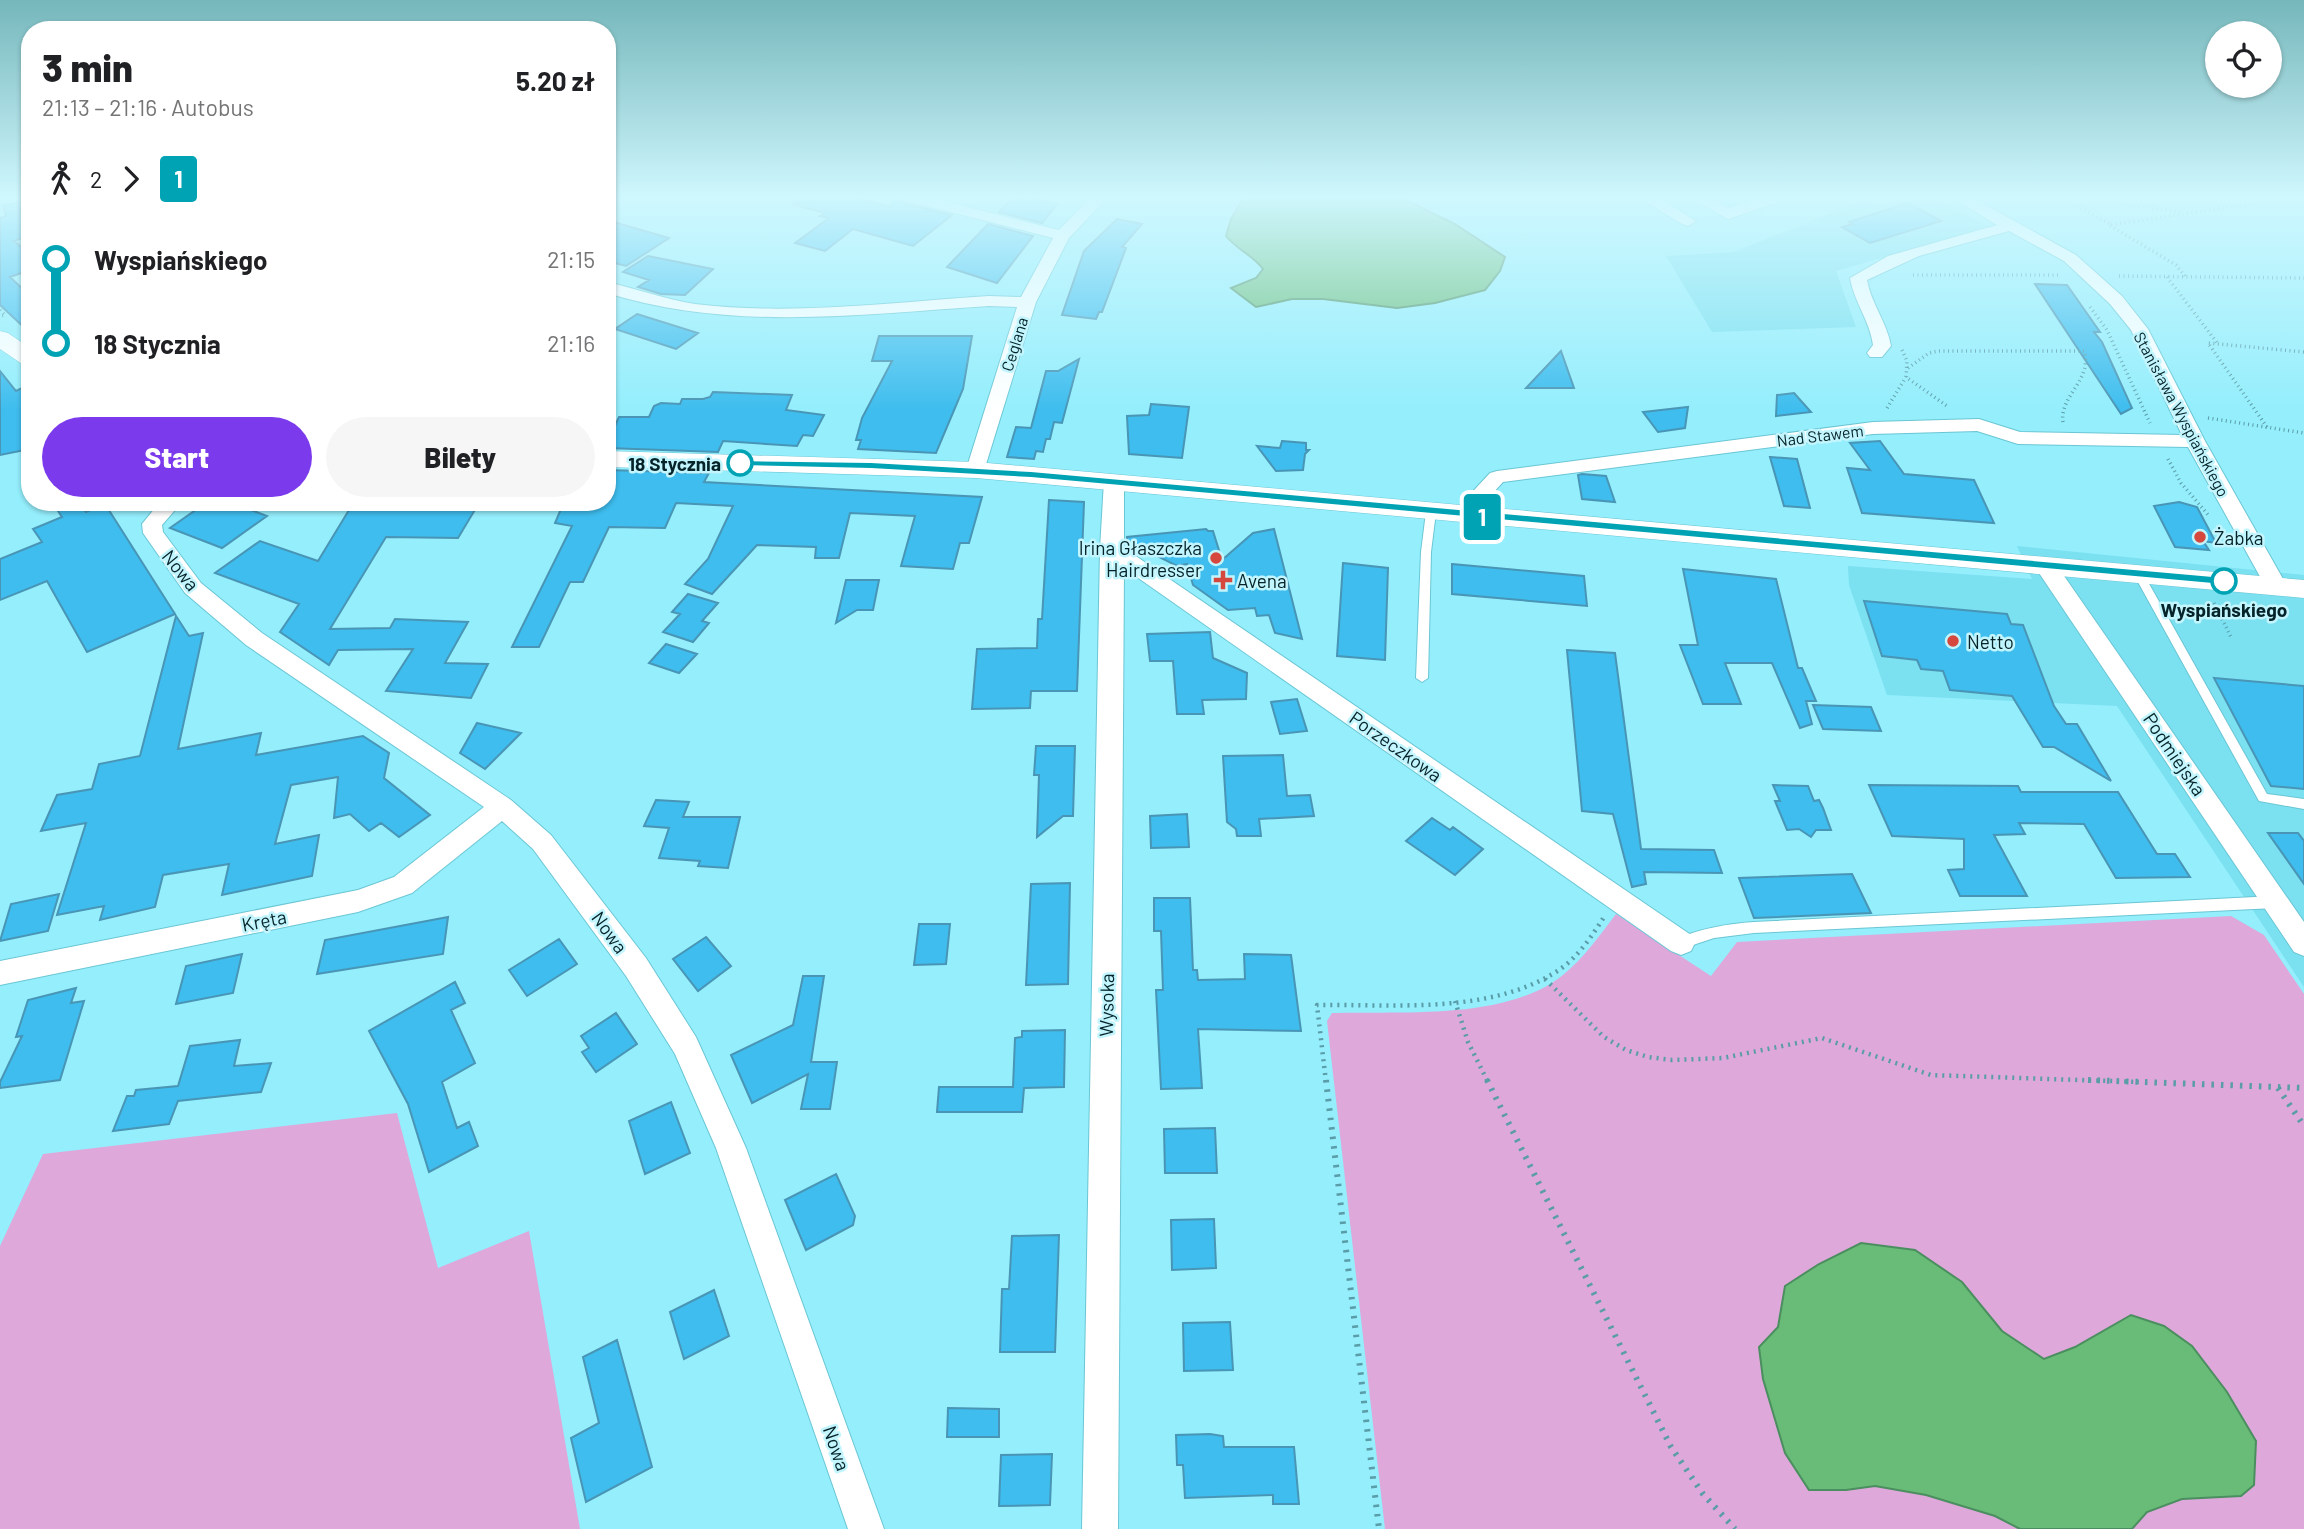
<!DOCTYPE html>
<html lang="pl">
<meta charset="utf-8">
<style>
body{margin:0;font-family:Barlow,sans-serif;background:#f6f6f6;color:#202124;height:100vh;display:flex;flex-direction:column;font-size:26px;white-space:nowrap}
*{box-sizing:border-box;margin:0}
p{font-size:23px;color:#757577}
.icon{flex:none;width:38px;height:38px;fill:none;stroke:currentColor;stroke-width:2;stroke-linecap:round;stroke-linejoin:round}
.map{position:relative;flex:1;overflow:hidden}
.drawer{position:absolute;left:21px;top:21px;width:595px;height:490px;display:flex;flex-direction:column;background:#fff;border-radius:28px;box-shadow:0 2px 5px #0004}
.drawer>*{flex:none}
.badge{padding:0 14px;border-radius:5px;font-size:24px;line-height:46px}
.fabs{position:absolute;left:2205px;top:21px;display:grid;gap:14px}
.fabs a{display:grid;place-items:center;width:77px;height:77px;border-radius:50%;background:#fff;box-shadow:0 2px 5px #0004;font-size:35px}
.map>.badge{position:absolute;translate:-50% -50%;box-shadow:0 0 0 4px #fff}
.legs{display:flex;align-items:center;gap:10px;height:77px;padding:0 21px;font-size:23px}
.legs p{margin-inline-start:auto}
.head{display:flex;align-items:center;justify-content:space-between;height:119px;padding:0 21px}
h1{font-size:38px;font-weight:800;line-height:52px}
.primary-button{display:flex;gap:14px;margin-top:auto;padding:14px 21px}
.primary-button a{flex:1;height:80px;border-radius:42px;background:#7c3aed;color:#fff;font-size:28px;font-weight:800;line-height:80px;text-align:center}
.primary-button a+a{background:#f6f6f6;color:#202124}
ul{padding:0 21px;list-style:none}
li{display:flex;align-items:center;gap:24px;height:84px;font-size:26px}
li i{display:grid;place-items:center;width:10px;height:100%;margin:0 9px;background:currentColor}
li i::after{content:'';width:18px;height:18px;margin:-9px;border:5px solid;border-radius:50%;background:#fff}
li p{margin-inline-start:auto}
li:first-child i{background:linear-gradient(#0000 50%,currentColor 0)}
li:last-child i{background:linear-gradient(currentColor 50%,#0000 0)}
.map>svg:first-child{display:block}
</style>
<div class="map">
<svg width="2304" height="1529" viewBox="0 0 2304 1529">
<rect width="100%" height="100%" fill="#94eefc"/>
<!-- built -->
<path fill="#7be0f0" d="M 1906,197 L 1934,197 L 1990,227 L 1836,271 L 1856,327 L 1712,332 L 1666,256 L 1734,252 L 1864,200 L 1877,206 Z
M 2017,546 L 2304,575 L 2304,987 L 2117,706 L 1887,695 L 1849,585 L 1848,566 L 2032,579 Z"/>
<!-- green -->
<path fill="#dea8db" d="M 1616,914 L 1711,976 L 1737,942 L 2231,916 L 2264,935 L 2304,994 L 2304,1529 L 2132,1529 L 2147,1512 L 2182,1499 L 2241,1496 L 2227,1392 L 2192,1346 L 2164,1326 L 2131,1315 L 2075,1347 L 2045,1359 L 2002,1331 L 1962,1282 L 1861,1243 L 1819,1264 L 1785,1286 L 1778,1327 L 1759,1347 L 1763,1379 L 1785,1453 L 1846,1490 L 1875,1486 L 1926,1495 L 1995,1516 L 2020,1529 L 1385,1529 L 1327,1021 L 1332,1013 C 1402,1011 1506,1021 1563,975 C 1584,958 1600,935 1616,914 Z
M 397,1113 L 438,1268 L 529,1231 L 580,1529 L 0,1529 L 0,1246 L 43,1154 Z"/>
<!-- water -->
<path fill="#69bc77" stroke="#4b8e5f" stroke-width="2" d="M 1244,197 L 1400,197 L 1455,224 L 1505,257 L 1500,271 L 1485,290 L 1435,303 L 1397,308 L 1323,299 L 1292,299 L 1256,307 L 1231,288 L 1256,278 L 1263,269 C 1253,255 1237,250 1226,236 L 1231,219 Z
M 1861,1243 L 1915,1250 L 1962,1282 L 2002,1331 L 2044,1359 L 2075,1347 L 2131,1315 L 2164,1326 L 2192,1346 L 2227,1392 L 2256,1441 L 2254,1485 L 2241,1496 L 2182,1499 L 2147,1512 L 2132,1529 L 2020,1529 L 1995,1516 L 1926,1495 L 1875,1486 L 1846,1490 L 1809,1490 L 1785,1453 L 1763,1379 L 1759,1347 L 1778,1327 L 1785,1286 L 1819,1264 Z"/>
<!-- building -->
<path fill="#3ebdee" stroke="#4995b5" stroke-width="2" d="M 794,197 L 855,197 L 891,207 L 892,197 L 898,197 L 903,203 L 952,215 L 913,246 L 853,229 L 825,251 L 795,243 L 829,218 L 820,216 L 825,213 L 793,204 Z
M 1013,197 L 1031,197 L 1058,203 L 1042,223 L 999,212 Z
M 30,199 L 30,235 L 14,241 L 30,254 L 30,270 L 10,277 L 30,296 L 30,333 L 0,305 L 0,218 L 6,216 L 3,206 Z
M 1908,203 L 1941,221 L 1870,243 L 1842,227 L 1853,224 L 1849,222 Z
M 1117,219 L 1142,224 L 1122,247 L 1126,248 L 1102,312 L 1099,312 L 1096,319 L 1062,315 L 1084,251 Z
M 607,220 L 669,238 L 626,266 L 607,261 Z
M 988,224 L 1033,236 L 997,283 L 947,267 Z
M 648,256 L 713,269 L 685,295 L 661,294 L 638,287 L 649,280 L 623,272 Z
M 2035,284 L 2067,285 L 2100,332 L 2094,332 L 2102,342 L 2132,408 L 2121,414 Z
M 637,314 L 698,333 L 676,349 L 615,329 Z
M 879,336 L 972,336 L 963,389 L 936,453 L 858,449 L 861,440 L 856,440 L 862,418 L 892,361 L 872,361 Z
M 1561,351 L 1574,388 L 1526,388 Z
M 1079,359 L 1062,423 L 1054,422 L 1050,439 L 1046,439 L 1043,452 L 1036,451 L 1034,459 L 1007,457 L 1016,427 L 1031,428 L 1046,371 L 1058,371 Z
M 0,371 L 16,391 L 30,384 L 30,449 L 0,455 Z
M 713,392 L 792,395 L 786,410 L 824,415 L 813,436 L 803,435 L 797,446 L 723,441 L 718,452 L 607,448 L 607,428 L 614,428 L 619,417 L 649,417 L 654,406 L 661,403 L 680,404 L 682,399 L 703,399 L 710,397 Z
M 1794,393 L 1811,412 L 1776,416 L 1777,395 Z
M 1151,404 L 1189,407 L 1182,458 L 1129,454 L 1127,416 L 1149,415 Z
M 1688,407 L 1685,428 L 1658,432 L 1643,412 Z
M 1282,441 L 1306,443 L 1306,450 L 1309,450 L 1305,454 L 1303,470 L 1276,471 L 1257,446 L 1280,448 Z
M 1880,441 L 1904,474 L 1974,480 L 1994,523 L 1862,513 L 1847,468 L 1870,470 L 1850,443 Z
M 1770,457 L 1797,459 L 1810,508 L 1784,506 Z
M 607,470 L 709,473 L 704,482 L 982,497 L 969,543 L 960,543 L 953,569 L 901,566 L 915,516 L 850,513 L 839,558 L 815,558 L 816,547 L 757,545 L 712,594 L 685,584 L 708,559 L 733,506 L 676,503 L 665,528 L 609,527 L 583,582 L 570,582 L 539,647 L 512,647 L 572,526 L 555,523 L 564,502 L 607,502 Z
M 1582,474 L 1606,476 L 1615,502 L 1582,499 L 1578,475 Z
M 1049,500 L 1084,502 L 1077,691 L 1031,691 L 1030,708 L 972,709 L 977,649 L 1037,648 L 1038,619 L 1042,619 Z
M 52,502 L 78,502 L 86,512 L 105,504 L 175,614 L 87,652 L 47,581 L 0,600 L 0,559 L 42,542 L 33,529 L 62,517 Z
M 207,502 L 230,502 L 267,516 L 222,548 L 170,528 Z
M 2179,502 L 2197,507 L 2216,543 L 2203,541 L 2209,550 L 2175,547 L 2154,506 Z
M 413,505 L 476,508 L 458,538 L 386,537 L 330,629 L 390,628 L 395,619 L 468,622 L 445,663 L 488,664 L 471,698 L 386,691 L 413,649 L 338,650 L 329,665 L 280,632 L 299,604 L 215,573 L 260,541 L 318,561 L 349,510 L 409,510 Z
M 1206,529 L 1208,531 L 1213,531 L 1222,560 L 1253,533 L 1274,529 L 1302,639 L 1275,633 L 1269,615 L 1257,616 L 1255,608 L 1228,610 L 1193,585 L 1187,564 L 1177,566 L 1127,541 L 1127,537 Z
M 1343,563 L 1388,568 L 1385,660 L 1337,656 Z
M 1452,564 L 1584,576 L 1587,606 L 1452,594 Z
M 1683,569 L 1776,579 L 1798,668 L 1802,668 L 1816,701 L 1806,701 L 1812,724 L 1800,728 L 1772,663 L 1725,663 L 1741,704 L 1703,704 L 1680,645 L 1698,645 Z
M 846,580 L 879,580 L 873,610 L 857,610 L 836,623 Z
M 688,594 L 718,603 L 702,621 L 709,623 L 693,642 L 663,632 L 680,614 L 672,612 Z
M 1864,601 L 2007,614 L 2011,624 L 2023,625 L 2054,706 L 2066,724 L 2077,724 L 2111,781 L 2054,747 L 2043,747 L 2012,696 L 1950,690 L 1943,671 L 1921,669 L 1917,660 L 1882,656 Z
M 176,616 L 189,636 L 203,633 L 178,749 L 261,733 L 256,755 L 363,736 L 389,753 L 384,778 L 430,815 L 399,837 L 381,823 L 369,831 L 350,814 L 334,818 L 338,777 L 291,785 L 275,844 L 319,835 L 312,876 L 222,895 L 229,864 L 163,875 L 155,907 L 100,920 L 104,906 L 57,915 L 86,823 L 41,831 L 57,795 L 92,789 L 99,764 L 140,756 Z
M 1210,632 L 1213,658 L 1247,673 L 1246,699 L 1202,700 L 1204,714 L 1177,714 L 1173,661 L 1150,661 L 1147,634 Z
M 666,644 L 697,654 L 679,673 L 649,663 Z
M 1567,650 L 1615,653 L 1641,849 L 1714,850 L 1722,873 L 1644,872 L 1646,884 L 1632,887 L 1613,814 L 1582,811 Z
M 2214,678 L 2304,686 L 2304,789 L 2271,786 Z
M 1297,699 L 1307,731 L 1280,734 L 1271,702 Z
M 1813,705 L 1871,707 L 1881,731 L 1823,729 Z
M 477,723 L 521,733 L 485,769 L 460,753 Z
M 1036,746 L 1075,746 L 1073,816 L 1063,816 L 1037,837 L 1039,775 L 1034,775 Z
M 1283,755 L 1287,796 L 1310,795 L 1314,816 L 1259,819 L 1261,836 L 1237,836 L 1236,829 L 1227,822 L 1223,756 Z
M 1773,785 L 1808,786 L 1814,801 L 1819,800 L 1823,808 L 1831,830 L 1816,830 L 1811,837 L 1799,829 L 1787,830 L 1775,801 L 1780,801 Z
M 1869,785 L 2018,786 L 2021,792 L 2118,792 L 2157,854 L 2175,854 L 2190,877 L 2116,878 L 2084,824 L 2019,823 L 2025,834 L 1994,835 L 2027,896 L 1960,896 L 1948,870 L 1964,869 L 1964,839 L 1892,836 Z
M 656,800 L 689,802 L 683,817 L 740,817 L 728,868 L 698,866 L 700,861 L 659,858 L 669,828 L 644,826 Z
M 1187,814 L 1189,847 L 1151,848 L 1150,816 Z
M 1432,818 L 1450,830 L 1453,827 L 1483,849 L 1455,875 L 1406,841 Z
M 2268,833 L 2298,833 L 2304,841 L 2304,884 Z
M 1852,874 L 1871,913 L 1754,918 L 1739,878 Z
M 1070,883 L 1068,984 L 1026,985 L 1031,884 Z
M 59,894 L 48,931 L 0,941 L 11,904 Z
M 1154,898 L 1190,898 L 1193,970 L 1197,970 L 1198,980 L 1245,979 L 1244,954 L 1291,955 L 1301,1031 L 1198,1029 L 1202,1088 L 1161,1089 L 1156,990 L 1163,990 L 1161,931 L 1154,931 Z
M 448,917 L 443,954 L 317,974 L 325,940 Z
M 919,924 L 950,924 L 946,964 L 914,965 Z
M 706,937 L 731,966 L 698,991 L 673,959 Z
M 559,939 L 577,964 L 527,996 L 509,970 Z
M 242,954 L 233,993 L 176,1004 L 186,966 Z
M 803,976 L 824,976 L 811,1062 L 837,1062 L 830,1109 L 801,1109 L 808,1074 L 752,1103 L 731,1055 L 793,1025 Z
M 455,982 L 465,1003 L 451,1010 L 475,1063 L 442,1082 L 457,1128 L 469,1122 L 478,1146 L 429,1172 L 408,1104 L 369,1031 Z
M 76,988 L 71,1003 L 84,1001 L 60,1080 L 0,1088 L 0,1082 L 22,1036 L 16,1037 L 28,1000 Z
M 616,1013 L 637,1044 L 596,1072 L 582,1052 L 589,1048 L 581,1036 Z
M 1065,1030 L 1064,1087 L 1024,1088 L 1022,1112 L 937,1112 L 939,1087 L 1013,1087 L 1015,1038 L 1022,1037 L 1022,1031 Z
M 240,1040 L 234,1066 L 271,1063 L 261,1092 L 178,1101 L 169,1124 L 113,1131 L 127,1096 L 134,1096 L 136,1090 L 178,1086 L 190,1046 Z
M 671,1102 L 690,1153 L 645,1174 L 629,1121 Z
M 1215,1128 L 1217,1173 L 1165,1173 L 1164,1129 Z
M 836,1174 L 855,1216 L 853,1225 L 806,1250 L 785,1200 Z
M 1214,1219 L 1216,1268 L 1172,1270 L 1171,1220 Z
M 1059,1235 L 1055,1352 L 1000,1352 L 1002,1289 L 1009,1289 L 1012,1236 Z
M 714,1290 L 729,1336 L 684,1359 L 670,1312 Z
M 1230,1322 L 1233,1370 L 1184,1371 L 1183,1323 Z
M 617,1340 L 652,1467 L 586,1502 L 571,1438 L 599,1423 L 583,1357 Z
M 948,1408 L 999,1409 L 999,1437 L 947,1437 Z
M 1210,1434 L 1223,1436 L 1224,1447 L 1294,1447 L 1299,1504 L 1273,1504 L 1273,1495 L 1185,1498 L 1183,1465 L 1177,1465 L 1176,1435 Z
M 1052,1454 L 1050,1505 L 999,1506 L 1001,1455 Z"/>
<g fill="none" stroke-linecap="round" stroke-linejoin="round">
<defs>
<path id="service" d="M 607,197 L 614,197 L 607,200 Z
M 1431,509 L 1436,512 L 1431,552 L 1428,678 L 1422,682 L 1416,678 L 1421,552 L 1426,512 Z
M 2138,569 L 2143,573 L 2267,794 L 2304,799 L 2304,809 L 2259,801 L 2133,573 Z
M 2275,896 L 2280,898 L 2282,902 L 2280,906 L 2275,908 L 1754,933 L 1714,938 L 1681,949 L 1676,947 L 1674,943 L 1676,939 C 1702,928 1727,924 1754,922 Z"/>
<path id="minor" d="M 901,197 L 928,197 L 1059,230 L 1091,197 L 1108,197 L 1069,238 L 1036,302 L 983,474 L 969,474 L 966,470 L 1017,307 L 989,306 C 861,314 732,332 607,293 L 607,282 C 637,289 665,299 695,304 C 791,316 893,302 989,296 L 1021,297 L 1053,238 L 904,200 Z
M 1638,197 L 1658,197 L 1696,221 L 1688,226 L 1682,224 Z
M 1689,197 L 1709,197 L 1729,208 L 1763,197 L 1787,197 L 1784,200 L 1728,219 Z
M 1951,197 L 1971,197 L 2076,255 L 2122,296 L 2148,329 L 2205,441 L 2287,586 L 2284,591 L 2276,593 L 2268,591 L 2188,447 L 2018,444 L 1977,431 L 1873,434 L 1503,482 L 1468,520 L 1454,520 L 1451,515 L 1490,473 L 1497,471 L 1873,422 L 1979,419 L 2020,432 L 2182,435 L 2131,330 L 2110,304 L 2064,261 L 2009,231 L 1919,256 L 1867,280 C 1871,304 1887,322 1891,346 L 1882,357 L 1870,357 L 1867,353 L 1873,345 C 1870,321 1854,302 1850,278 L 1888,256 L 1997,225 Z
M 1114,475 L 1121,477 L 1124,481 L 1124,548 L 1691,935 L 1695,943 L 1691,951 L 1681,955 L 1671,951 L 1124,568 L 1118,1529 L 1082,1529 L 1100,549 L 1104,481 L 1107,477 Z
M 160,502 L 182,502 L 162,525 L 163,532 L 201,583 L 262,633 L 511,800 L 551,835 L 646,958 L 696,1037 L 746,1148 L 884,1529 L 848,1529 L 716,1148 L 675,1054 L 626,976 L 533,849 L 502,821 L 412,893 L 358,912 L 0,985 L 0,961 L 358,890 L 394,877 L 484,807 L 246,645 L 185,593 L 143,533 L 142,524 Z
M 2045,558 L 2053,560 L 2304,922 L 2304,956 L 2294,952 L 2037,570 L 2034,565 L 2037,560 Z"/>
<path id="tertiary" d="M 0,331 L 8,333 L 30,348 L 30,366 L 22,364 L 0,349 Z
M 607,451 L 976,462 L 2304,580 L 2304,598 L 976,478 L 607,467 Z"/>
</defs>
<!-- service casing -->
<use href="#service" stroke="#6bc6d4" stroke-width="2"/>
<!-- minor casing -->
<use href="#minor" stroke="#6bc6d4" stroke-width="2"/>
<!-- tertiary casing -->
<use href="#tertiary" stroke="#6bc6d4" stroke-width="1"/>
<!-- path-far2 -->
<path stroke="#5a9ca7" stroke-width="3.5" stroke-dasharray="1 3.5" stroke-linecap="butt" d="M 2061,197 L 2112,225
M 2072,197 L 2182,212
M 2197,197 L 2222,208
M 1913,275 L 2058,275
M 2119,276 L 2304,278
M 2185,276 L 2176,265 L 2109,225 L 2300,197
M 2167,277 L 2218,344
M 2090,307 L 2107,330 L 2150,423
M 0,310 L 5,315 L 0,316
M 1902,350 L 1907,361 L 1906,377 L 1947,406
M 1908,368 L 1929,353 L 1938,351 L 2084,351 C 2093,380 2059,396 2063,422
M 1887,408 L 1906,377
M 2208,418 L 2304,433
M 2267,427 L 2208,343 L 2304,352
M 2168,459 L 2181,483 L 2210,517
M 2214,603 L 2232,639"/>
<!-- path-far1 -->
<path stroke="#5a9ca7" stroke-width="4.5" stroke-dasharray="2 5" stroke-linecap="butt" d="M 1545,979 L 1604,1037 L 1626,1050 L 1648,1057 L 1672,1060 L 1723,1058 L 1822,1038 L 1931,1075 L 2139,1082
M 1455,1001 L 1468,1042 L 1488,1082
M 1326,1082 L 1317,1005 C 1395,1004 1490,1015 1559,970 C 1578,957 1592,936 1604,917"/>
<!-- path -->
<path stroke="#5a9ca7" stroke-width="6" stroke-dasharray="2.5 7" stroke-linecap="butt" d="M 1326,1080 L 1379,1529
M 1487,1080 L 1671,1447 L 1703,1494 L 1735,1529
M 2088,1080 L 2304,1088
M 2278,1088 L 2304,1126"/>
<!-- service -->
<use href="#service" fill="#fff" fill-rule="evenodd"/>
<!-- minor -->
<use href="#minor" fill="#fff" fill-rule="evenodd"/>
<!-- tertiary -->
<use href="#tertiary" fill="#fff" fill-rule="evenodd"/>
</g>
<!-- sky -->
<linearGradient id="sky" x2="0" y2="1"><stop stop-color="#75b7bb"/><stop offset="0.48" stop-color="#cff7fe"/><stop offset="1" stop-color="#cff7fe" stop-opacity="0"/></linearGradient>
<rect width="2304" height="411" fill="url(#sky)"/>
<!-- line-1 -->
<path fill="#00a3b4" stroke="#fff" stroke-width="2" d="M 736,460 L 871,462 L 1031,471 L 2224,577 L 2230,581 L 2224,585 L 1031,478 L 871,469 L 740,466 L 736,465 Z"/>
<!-- markers -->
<g fill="#fff" stroke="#00a3b4" stroke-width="3.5">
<circle cx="740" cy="463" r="12"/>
<circle cx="2224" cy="581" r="12"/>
</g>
<g fill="#d6483d" stroke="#c2f5fd" stroke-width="2.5">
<circle cx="2200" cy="537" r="7"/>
<circle cx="1216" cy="558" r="7"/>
<path d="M1219.5 569.5h7v7h7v7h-7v7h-7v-7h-7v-7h7z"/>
<circle cx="1953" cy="641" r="7"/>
</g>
<g text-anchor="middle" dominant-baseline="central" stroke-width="5" stroke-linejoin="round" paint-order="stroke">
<!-- far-street labels -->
<g font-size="16" fill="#052328" stroke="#c2f5fd">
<text transform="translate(1014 344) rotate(-73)">Ceglana</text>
<text transform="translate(2182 414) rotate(62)">Stanisława Wyspiańskiego</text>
<text transform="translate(1820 435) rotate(-7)">Nad Stawem</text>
</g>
<!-- stop labels -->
<g font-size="19" font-weight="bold" fill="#052328" stroke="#c2f5fd" text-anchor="end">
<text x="721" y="463">18 Stycznia</text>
<text x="2224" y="609" text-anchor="middle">Wyspiańskiego</text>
</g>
<!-- poi labels -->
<g font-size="19" fill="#052328" stroke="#c2f5fd" text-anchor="start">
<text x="2214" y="537">Żabka</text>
<text x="1202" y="547" text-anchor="end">Irina Głaszczka<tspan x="1202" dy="22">Hairdresser</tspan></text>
<text x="1237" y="580">Avena</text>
<text x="1967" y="641">Netto</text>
</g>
<!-- street labels -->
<g font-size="19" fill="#052328" stroke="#c2f5fd">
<text transform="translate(181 570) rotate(51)">Nowa</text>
<text transform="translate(1396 746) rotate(35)">Porzeczkowa</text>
<text transform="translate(2175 754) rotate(56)">Podmiejska</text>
<text transform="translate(264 920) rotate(-11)">Kręta</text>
<text transform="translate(610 932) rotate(54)">Nowa</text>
<text transform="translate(1106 1005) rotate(-89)">Wysoka</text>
<text transform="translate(837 1448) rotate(71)">Nowa</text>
</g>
</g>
</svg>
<div class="fabs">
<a><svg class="icon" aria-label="locate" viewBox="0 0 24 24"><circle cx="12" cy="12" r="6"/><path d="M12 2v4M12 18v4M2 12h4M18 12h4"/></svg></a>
</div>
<b class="badge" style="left:1482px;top:517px;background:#00a3b4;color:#fff">1</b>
<section class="drawer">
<div class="head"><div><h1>3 min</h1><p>21:13 – 21:16 · Autobus</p></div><b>5.20 zł</b></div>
<div class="legs"><svg class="icon" aria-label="walk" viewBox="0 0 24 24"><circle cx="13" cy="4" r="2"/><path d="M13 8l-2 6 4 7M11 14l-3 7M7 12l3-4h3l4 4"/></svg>2<svg class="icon" aria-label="forward" viewBox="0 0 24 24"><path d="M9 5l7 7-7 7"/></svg><b class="badge" style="background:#00a3b4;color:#fff">1</b></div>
<ul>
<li><i style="color:#00a3b4"></i><b>Wyspiańskiego</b><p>21:15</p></li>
<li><i style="color:#00a3b4"></i><b>18 Stycznia</b><p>21:16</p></li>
</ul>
<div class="primary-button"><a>Start</a><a>Bilety</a></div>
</section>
</div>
